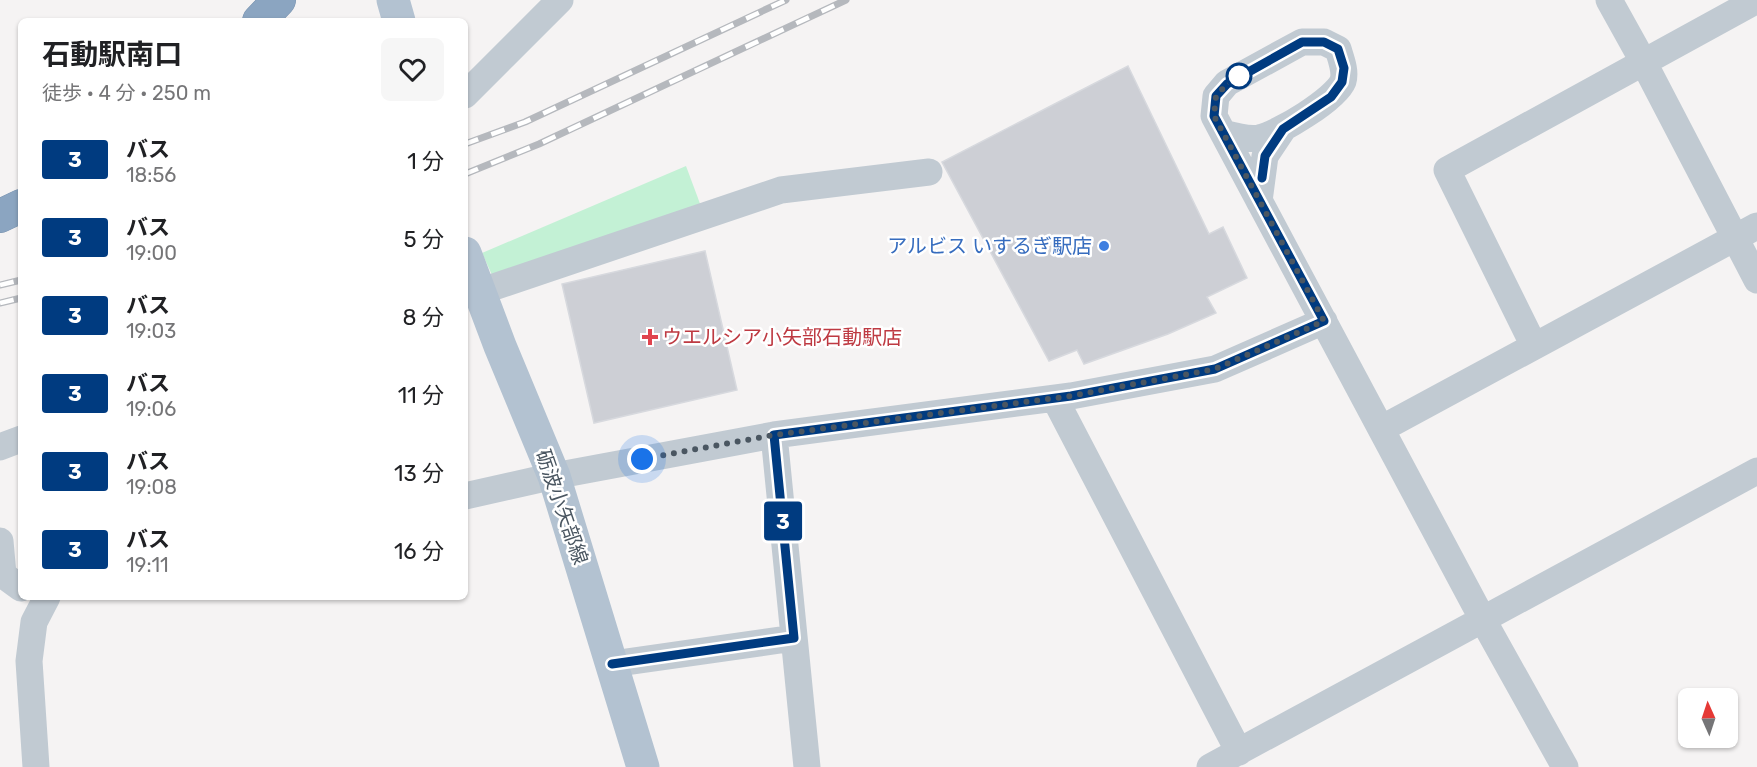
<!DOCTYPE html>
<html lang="ja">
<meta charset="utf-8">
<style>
body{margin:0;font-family:Rubik,"Noto Sans JP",sans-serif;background:#f6f6f6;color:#202124;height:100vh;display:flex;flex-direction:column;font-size:22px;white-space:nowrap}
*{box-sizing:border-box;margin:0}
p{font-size:20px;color:#757577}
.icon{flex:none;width:33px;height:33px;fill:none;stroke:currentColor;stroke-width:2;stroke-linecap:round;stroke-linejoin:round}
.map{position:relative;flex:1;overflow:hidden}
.drawer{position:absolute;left:18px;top:18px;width:450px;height:582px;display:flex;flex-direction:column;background:#fff;border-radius:9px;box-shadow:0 2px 4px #0004}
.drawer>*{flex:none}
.badge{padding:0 12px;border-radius:4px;font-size:21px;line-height:39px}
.needle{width:39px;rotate:357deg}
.fabs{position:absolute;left:1678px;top:688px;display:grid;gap:12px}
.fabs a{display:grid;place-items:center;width:60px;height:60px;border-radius:9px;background:#fff;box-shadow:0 2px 4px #0004;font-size:30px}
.you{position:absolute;width:30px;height:30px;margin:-15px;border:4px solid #fff;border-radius:50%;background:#1a73e8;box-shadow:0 0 0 9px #1a73e833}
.map>.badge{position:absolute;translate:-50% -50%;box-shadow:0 0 0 3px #fff}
.round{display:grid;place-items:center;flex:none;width:63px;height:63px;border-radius:9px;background:#f6f6f6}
.overview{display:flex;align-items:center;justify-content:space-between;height:102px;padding:0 24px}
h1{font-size:28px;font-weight:700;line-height:45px}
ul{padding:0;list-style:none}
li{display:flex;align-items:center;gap:18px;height:78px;padding:0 24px}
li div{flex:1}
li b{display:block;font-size:22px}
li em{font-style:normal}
li .badge{min-width:66px;font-weight:700;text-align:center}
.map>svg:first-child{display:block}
</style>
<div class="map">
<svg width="1757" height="767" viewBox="0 0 1757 767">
<rect width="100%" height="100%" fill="#f5f3f3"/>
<!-- green -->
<path fill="#c3f1d5" d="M 686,166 L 702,209 L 492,275 L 482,253 Z"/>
<!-- building -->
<path fill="#cdcfd5" stroke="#d7d9de" stroke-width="1.5" d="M 1128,66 L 1209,234 L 1223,227 L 1247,278 L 1207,297 L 1216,313 L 1168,334 L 1084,364 L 1077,350 L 1049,361 L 942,162 Z
M 705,251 L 737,390 L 594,423 L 562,284 Z"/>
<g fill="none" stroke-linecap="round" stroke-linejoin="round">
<defs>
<path id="highway" d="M 259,21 L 279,0
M 0,216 L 21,206"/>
</defs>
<!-- highway casing -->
<use href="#highway" stroke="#7690ad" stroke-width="34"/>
<!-- minor -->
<path stroke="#c1cad2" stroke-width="27" d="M 1609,0 L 1644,63 L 1757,280
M 465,95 L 560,0
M 1223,133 C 1234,136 1248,140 1259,138 C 1278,134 1336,99 1343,81 C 1346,71 1341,59 1338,49 L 1324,42 L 1302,42 L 1227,83 L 1216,96 L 1214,116 L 1223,133 L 1483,620 L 1565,767
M 1259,201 L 1265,156 L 1283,129
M 479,292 L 781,190 L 929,172
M 1534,346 L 1447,170 L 1757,0
M 1055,399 L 1239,752
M 1381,429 L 1757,226
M 774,435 L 807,767
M 0,447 L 21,439
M 465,496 L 554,476 L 774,435 L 1071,396 L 1215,369 L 1324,321
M 0,541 L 3,575 L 21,588
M 612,664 L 794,638
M 36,767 L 29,661 L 34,622 L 47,597
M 1210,767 L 1757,471"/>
<!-- major -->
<path stroke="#b3c2d1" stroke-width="33" d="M 393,0 L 399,21
M 465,253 L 500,346 L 554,476 L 643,767"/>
<!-- highway -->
<use href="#highway" stroke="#8ba5c1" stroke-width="33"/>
<defs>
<path id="rail" d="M 465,144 L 525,122 L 786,0
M 465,174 L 539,144 L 846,0
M 0,285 L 21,280
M 0,303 L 21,298"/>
</defs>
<!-- rail casing -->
<use href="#rail" stroke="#b5b8bd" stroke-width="7"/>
<!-- rail -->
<use href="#rail" stroke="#fff" stroke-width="4.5" stroke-dasharray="14" stroke-linecap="butt"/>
</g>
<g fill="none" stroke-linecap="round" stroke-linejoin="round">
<defs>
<path id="line" d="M 612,664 L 794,638 L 774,435 L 1071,396 L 1215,369 L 1324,321 L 1214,116 L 1216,96 L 1227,84 L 1302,42 L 1324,42 L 1338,49 L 1344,68 L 1342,82 L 1331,97 L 1283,129 L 1265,156 L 1262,178"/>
</defs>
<!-- line casing -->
<use href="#line" stroke="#fff" stroke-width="14"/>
<!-- line -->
<use href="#line" stroke="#003b80" stroke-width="9"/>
<!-- walk -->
<path stroke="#4a5661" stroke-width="6" stroke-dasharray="0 10.8" d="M 642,459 L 774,435 L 1071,396 L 1215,369 L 1324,321 L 1214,116 L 1216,96 L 1227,84 L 1239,76"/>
</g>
<!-- markers -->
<circle fill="#fff" stroke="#003b80" stroke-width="3" cx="1239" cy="76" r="12"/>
<circle fill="#3f7fe0" stroke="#fff" stroke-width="2" cx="1104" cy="246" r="6"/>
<path fill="#e0444e" stroke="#fff" stroke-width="2" d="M647 328h6v6h6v6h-6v6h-6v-6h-6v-6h6z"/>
<g text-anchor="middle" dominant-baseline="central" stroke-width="5" stroke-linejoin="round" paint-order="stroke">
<!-- shop labels -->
<g font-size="20" fill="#366cbe" stroke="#fff" text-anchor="end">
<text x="1092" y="246">アルビス いするぎ駅店</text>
</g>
<!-- health labels -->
<g font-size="20" fill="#be3a42" stroke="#fff" text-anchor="start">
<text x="662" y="337">ウエルシア小矢部石動駅店</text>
</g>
<!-- street labels -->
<g font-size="20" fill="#4a5661" stroke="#fff">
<text transform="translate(562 507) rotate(71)">砺波小矢部線</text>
</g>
</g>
</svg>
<div class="fabs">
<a><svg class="needle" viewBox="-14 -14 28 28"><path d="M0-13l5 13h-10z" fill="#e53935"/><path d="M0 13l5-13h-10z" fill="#757577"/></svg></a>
</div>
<div class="you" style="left:642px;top:459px"></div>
<b class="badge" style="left:783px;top:521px;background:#003b80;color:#fff">3</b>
<section class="drawer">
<div class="overview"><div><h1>石動駅南口</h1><p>徒歩 · 4 分 · 250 m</p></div><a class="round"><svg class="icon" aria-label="heart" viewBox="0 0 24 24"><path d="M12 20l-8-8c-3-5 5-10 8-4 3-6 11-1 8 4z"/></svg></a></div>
<ul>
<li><span class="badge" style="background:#003b80;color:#fff">3</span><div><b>バス</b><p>18:56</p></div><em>1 分</em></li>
<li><span class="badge" style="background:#003b80;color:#fff">3</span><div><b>バス</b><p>19:00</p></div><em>5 分</em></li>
<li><span class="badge" style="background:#003b80;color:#fff">3</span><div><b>バス</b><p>19:03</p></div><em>8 分</em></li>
<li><span class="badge" style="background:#003b80;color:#fff">3</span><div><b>バス</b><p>19:06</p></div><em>11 分</em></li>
<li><span class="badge" style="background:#003b80;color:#fff">3</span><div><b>バス</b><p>19:08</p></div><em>13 分</em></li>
<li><span class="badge" style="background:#003b80;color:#fff">3</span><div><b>バス</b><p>19:11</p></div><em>16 分</em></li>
</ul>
</section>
</div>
